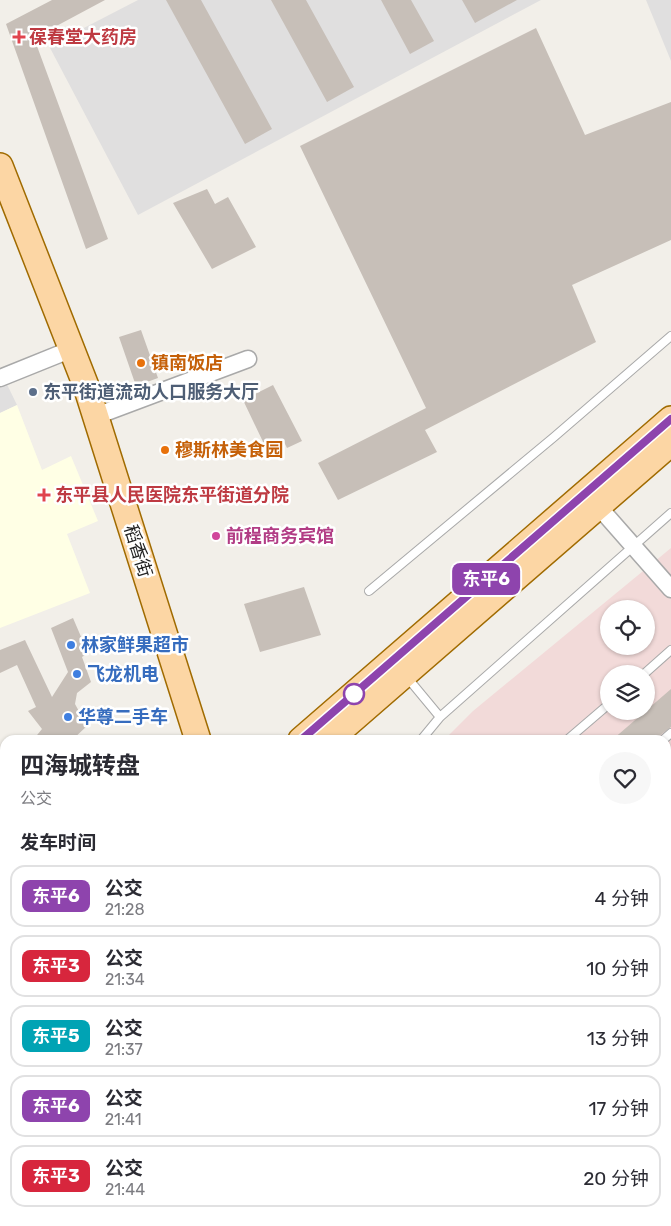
<!DOCTYPE html>
<html lang="zh">
<meta charset="utf-8">
<style>
body{margin:0;font-family:Rubik,"Noto Sans SC",sans-serif;background:#f7f7f7;color:#2b2b33;height:100vh;display:flex;flex-direction:column;font-size:19px;white-space:nowrap}
*{box-sizing:border-box;margin:0}
p{font-size:16px;color:#7c7c81}
.icon{flex:none;width:28px;height:28px;fill:none;stroke:currentColor;stroke-width:2;stroke-linecap:round;stroke-linejoin:round}
.map{position:relative;flex:1;overflow:hidden}
.drawer{position:absolute;left:0px;top:735px;width:671px;height:491px;display:flex;flex-direction:column;background:#fff;border-radius:15px 15px 0 0;box-shadow:0 1px 4px #0004}
.drawer>*{flex:none}
.badge{padding:0 10px;border-radius:8px;font-size:18px;line-height:32px}
.controls{position:absolute;left:600px;top:600px;display:grid;gap:10px}
.controls a{display:grid;place-items:center;width:55px;height:55px;border-radius:50%;background:#fff;box-shadow:0 1px 4px #0004;font-size:25px}
.map>.badge{position:absolute;translate:-50% -50%;box-shadow:0 0 0 2px #fff}
h2{padding:0 20px;font-size:19px;line-height:45px}
.round{display:grid;place-items:center;flex:none;width:52px;height:52px;border-radius:26px;background:#f7f7f7}
.summary{display:flex;align-items:center;justify-content:space-between;height:85px;padding:0 20px}
h1{font-size:24px;font-weight:700;line-height:38px}
ul{padding:0;list-style:none}
li{display:flex;align-items:center;gap:15px;height:62px;margin:0 10px 8px;padding:0 10px;border:2px solid #e1e1e2;border-radius:15px}
li div{flex:1}
li b{display:block;font-size:19px}
li em{font-style:normal}
li .badge{min-width:55px;font-weight:700;text-align:center}
.map>svg:first-child{display:block}
</style>
<div class="map">
<svg width="671" height="1226" viewBox="0 0 671 1226">
<rect width="100%" height="100%" fill="#f2efe9"/>
<!-- residential -->
<path fill="#e0dfdf" d="M 138,0 L 541,0 L 138,215 L 49,46 Z
M 646,0 L 671,0 L 671,61 Z
M 0,370 L 17,405 L 0,413 Z
M 5,1094 L 5,1221 L 314,1221 L 316,1226 L 0,1226 L 0,1098 Z
M 671,1136 L 671,1226 L 573,1226 L 571,1221 L 666,1221 L 666,1138 Z"/>
<!-- commercial -->
<path fill="#f2dad9" fill-rule="evenodd" d="M 671,548 L 671,1108 L 666,1110 L 666,740 L 444,740 L 473,711 ZM 609,609 L 646,609 L 646,646 L 609,646 ZM 609,674 L 646,674 L 646,711 L 609,711 Z"/>
<!-- education -->
<path fill="#ffffe5" d="M 17,405 L 42,470 L 71,456 L 98,521 L 67,534 L 90,593 L 0,628 L 0,413 Z"/>
<!-- building -->
<path fill="#c7bfb8" d="M 52,0 L 105,0 L 34,38 L 108,239 L 86,249 L 6,24 Z
M 166,0 L 201,0 L 272,129 L 245,144 Z
M 271,0 L 306,0 L 354,87 L 327,102 Z
M 381,0 L 411,0 L 434,41 L 410,54 Z
M 462,0 L 517,0 L 475,23 Z
M 536,28 L 585,135 L 671,102 L 671,240 L 572,285 L 596,342 L 425,430 L 437,452 L 338,500 L 318,463 L 426,408 L 300,146 Z
M 207,189 L 215,204 L 228,197 L 256,247 L 212,269 L 173,203 Z
M 141,330 L 158,378 L 136,386 L 119,337 Z
M 273,385 L 302,441 L 287,448 L 283,440 L 266,448 L 243,400 Z
M 304,587 L 321,635 L 260,652 L 244,604 Z
M 73,618 L 88,653 L 82,657 L 91,682 L 77,693 L 75,704 L 87,726 L 72,740 L 33,740 L 42,729 L 28,711 L 36,707 L 17,665 L 0,673 L 0,650 L 25,640 L 52,697 L 68,672 L 51,628 Z
M 671,689 L 671,727 L 659,736 L 657,740 L 612,740 Z"/>
<g fill="none" stroke-linecap="round" stroke-linejoin="round">
<defs>
<path id="lane" d="M 369,591 L 554,437 L 671,336
M 644,674 L 671,650
M 406,676 L 440,717
M 421,740 L 440,717 L 671,513
M 567,740 L 609,704
M 663,740 L 671,733
M 666,786 L 671,782
M 666,846 L 671,842
M 666,918 L 671,914
M 487,1221 L 489,1226"/>
<path id="street" d="M 0,378 L 72,349
M 96,416 L 248,359
M 598,506 L 671,589
M 666,931 L 671,936
M 666,1122 L 671,1120"/>
<path id="primary" d="M 0,166 L 86,386 L 198,740
M 301,740 L 671,419
M 329,740 L 671,443
M 0,987 L 5,983
M 386,1221 L 387,1226"/>
</defs>
<!-- lane casing -->
<use href="#lane" stroke="#a9a9a9" stroke-width="10"/>
<!-- street casing -->
<use href="#street" stroke="#a9a9a9" stroke-width="19"/>
<!-- primary casing -->
<use href="#primary" stroke="#a06b00" stroke-width="28"/>
<!-- lane -->
<use href="#lane" stroke="#fff" stroke-width="8"/>
<!-- street -->
<use href="#street" stroke="#fff" stroke-width="16"/>
<!-- primary -->
<use href="#primary" stroke="#fcd6a4" stroke-width="25"/>
</g>
<g fill="none" stroke-linecap="round" stroke-linejoin="round">
<defs>
<path id="line" d="M 301,740 L 671,419"/>
</defs>
<!-- line casing -->
<use href="#line" stroke="#fff" stroke-width="11"/>
<!-- line -->
<use href="#line" stroke="#8e44ad" stroke-width="8"/>
</g>
<!-- markers -->
<g fill="#e0444e" stroke="#fff" stroke-width="2">
<path d="M16.5 29.5h5v5h5v5h-5v5h-5v-5h-5v-5h5z"/>
<path d="M41.5 487.5h5v5h5v5h-5v5h-5v-5h-5v-5h5z"/>
</g>
<g fill="#e8710a" stroke="#fff" stroke-width="2">
<circle cx="141" cy="363" r="5"/>
<circle cx="165" cy="450" r="5"/>
</g>
<circle fill="#5c6f8a" stroke="#fff" stroke-width="2" cx="33" cy="392" r="5"/>
<circle fill="#d1479c" stroke="#fff" stroke-width="2" cx="216" cy="536" r="5"/>
<g fill="#3f7fe0" stroke="#fff" stroke-width="2">
<circle cx="71" cy="645" r="5"/>
<circle cx="77" cy="674" r="5"/>
<circle cx="68" cy="717" r="5"/>
</g>
<circle fill="#fff" stroke="#8e44ad" stroke-width="2.5" cx="354" cy="694" r="10"/>
<g text-anchor="middle" dominant-baseline="central" stroke-width="5" stroke-linejoin="round" paint-order="stroke">
<!-- health labels -->
<g font-size="18" font-weight="bold" fill="#be3a42" stroke="#fff" text-anchor="start">
<text x="29" y="37">葆春堂大药房</text>
<text x="55" y="495">东平县人民医院东平街道分院</text>
</g>
<!-- food labels -->
<g font-size="18" font-weight="bold" fill="#c56008" stroke="#fff" text-anchor="start">
<text x="151" y="363">镇南饭店</text>
<text x="175" y="450">穆斯林美食园</text>
</g>
<!-- service labels -->
<g font-size="18" font-weight="bold" fill="#4e5e75" stroke="#fff" text-anchor="start">
<text x="43" y="392">东平街道流动人口服务大厅</text>
</g>
<!-- hotel labels -->
<g font-size="18" font-weight="bold" fill="#b23c85" stroke="#fff" text-anchor="start">
<text x="226" y="536">前程商务宾馆</text>
</g>
<!-- street labels -->
<g font-size="18" fill="#222" stroke="#fff">
<text transform="translate(138 551) rotate(73)">稻香街</text>
</g>
<!-- shop labels -->
<g font-size="18" font-weight="bold" fill="#366cbe" stroke="#fff" text-anchor="start">
<text x="81" y="645">林家鲜果超市</text>
<text x="87" y="674">飞龙机电</text>
<text x="78" y="717">华尊二手车</text>
</g>
</g>
</svg>
<div class="controls">
<a><svg class="icon" aria-label="locate" viewBox="0 0 24 24"><circle cx="12" cy="12" r="6"/><path d="M12 2v4M12 18v4M2 12h4M18 12h4"/></svg></a>
<a><svg class="icon" aria-label="layers" viewBox="0 0 24 24"><path d="M12 4l9 5-9 5-9-5zM3 14l9 5 9-5"/></svg></a>
</div>
<b class="badge" style="left:486px;top:579px;background:#8e44ad;color:#fff">东平6</b>
<section class="drawer">
<div class="summary"><div><h1>四海城转盘</h1><p>公交</p></div><a class="round"><svg class="icon" aria-label="heart" viewBox="0 0 24 24"><path d="M12 20l-8-8c-3-5 5-10 8-4 3-6 11-1 8 4z"/></svg></a></div>
<h2>发车时间</h2>
<ul>
<li><span class="badge" style="background:#8e44ad;color:#fff">东平6</span><div><b>公交</b><p>21:28</p></div><em>4 分钟</em></li>
<li><span class="badge" style="background:#d7263d;color:#fff">东平3</span><div><b>公交</b><p>21:34</p></div><em>10 分钟</em></li>
<li><span class="badge" style="background:#00a3b4;color:#fff">东平5</span><div><b>公交</b><p>21:37</p></div><em>13 分钟</em></li>
<li><span class="badge" style="background:#8e44ad;color:#fff">东平6</span><div><b>公交</b><p>21:41</p></div><em>17 分钟</em></li>
<li><span class="badge" style="background:#d7263d;color:#fff">东平3</span><div><b>公交</b><p>21:44</p></div><em>20 分钟</em></li>
</ul>
</section>
</div>
